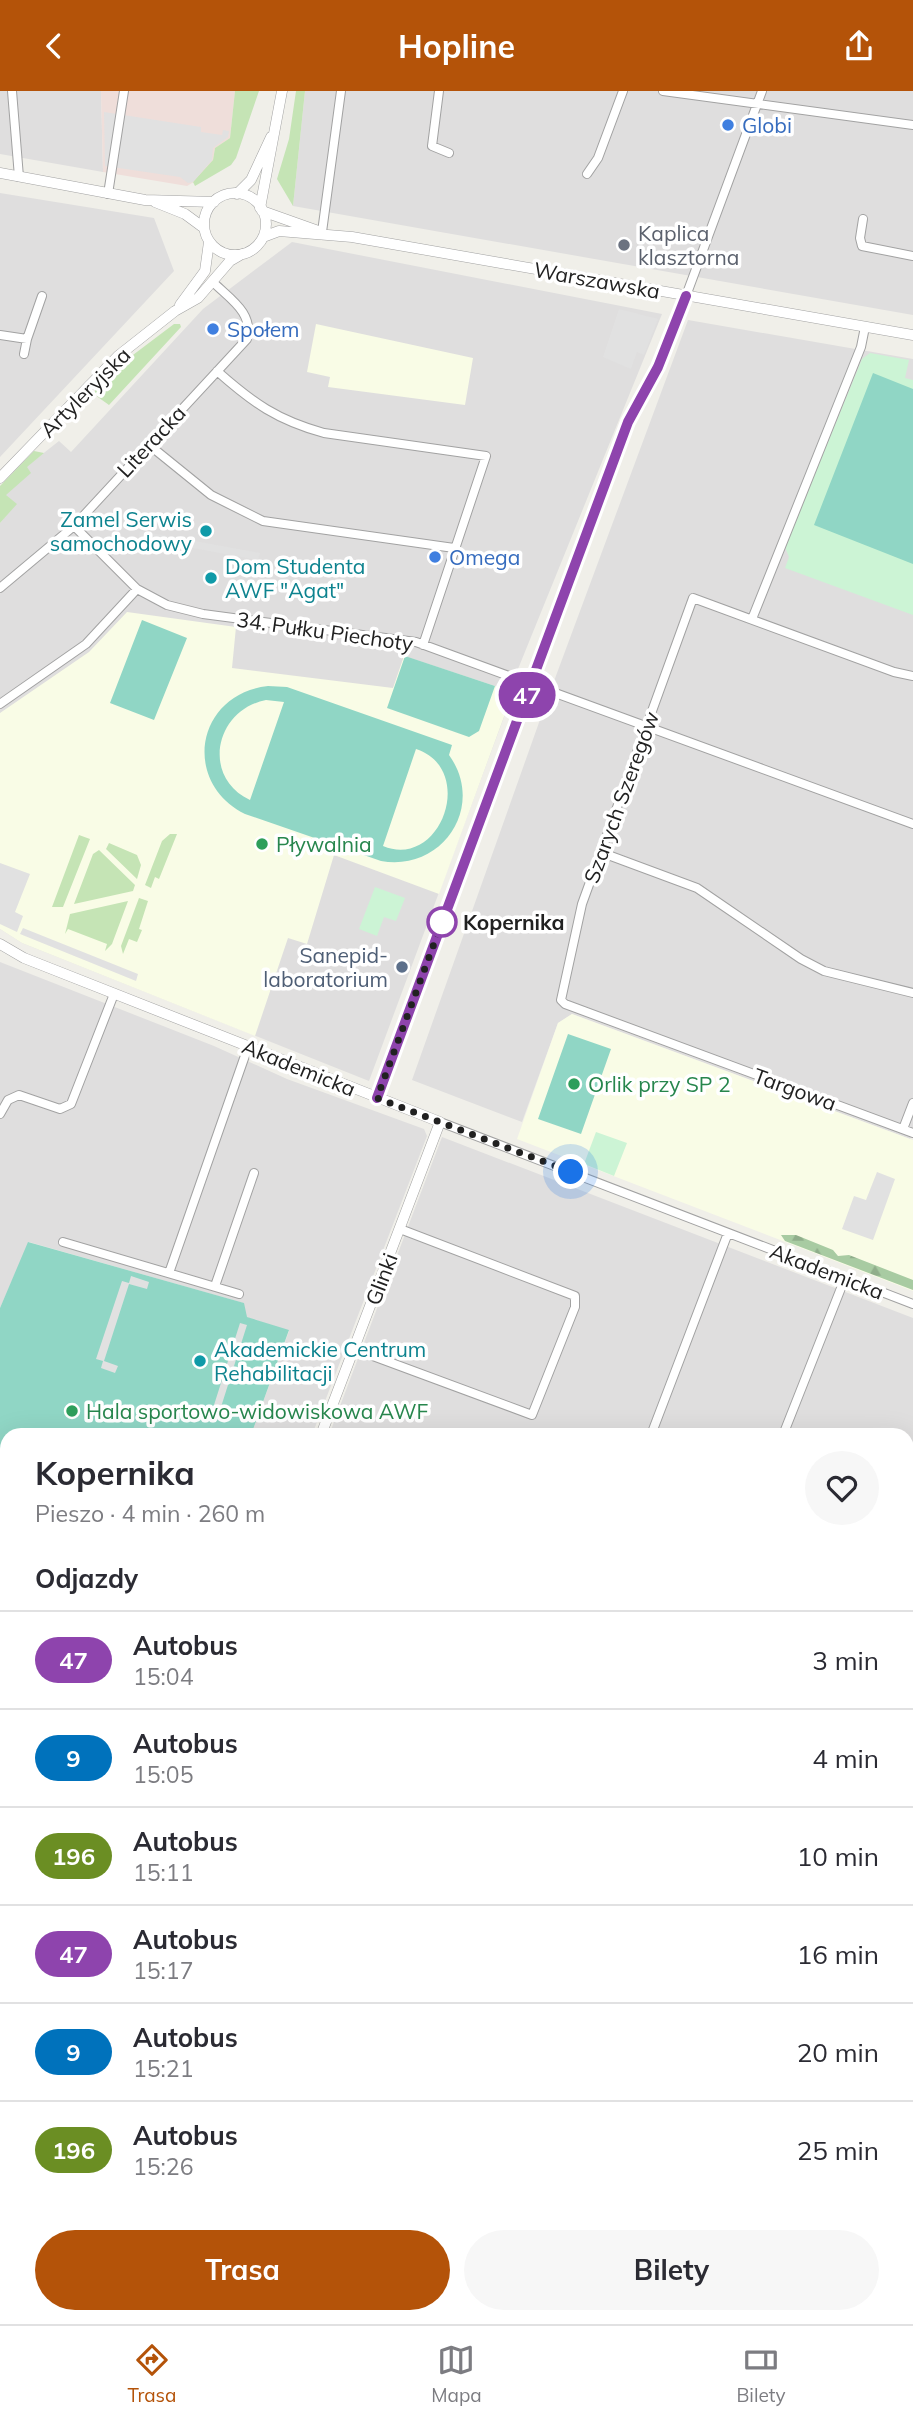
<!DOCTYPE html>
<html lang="pl">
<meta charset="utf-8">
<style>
body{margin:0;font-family:Mulish,sans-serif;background:#f7f7f7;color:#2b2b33;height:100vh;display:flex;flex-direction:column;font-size:26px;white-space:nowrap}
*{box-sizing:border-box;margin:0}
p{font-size:23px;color:#7c7c81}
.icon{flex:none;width:38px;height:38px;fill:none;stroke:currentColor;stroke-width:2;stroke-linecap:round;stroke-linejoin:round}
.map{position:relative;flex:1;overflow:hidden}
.side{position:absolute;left:0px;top:1337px;width:914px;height:896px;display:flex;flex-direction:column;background:#fff;border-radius:21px 21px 0 0;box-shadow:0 7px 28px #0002}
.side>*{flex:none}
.badge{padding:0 14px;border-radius:23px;font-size:24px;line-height:46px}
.you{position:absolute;width:35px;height:35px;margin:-18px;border:5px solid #fff;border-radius:50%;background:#1a73e8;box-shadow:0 0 0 10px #1a73e833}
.map>.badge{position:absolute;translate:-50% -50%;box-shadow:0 0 0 4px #fff}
h2{padding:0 35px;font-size:26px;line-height:63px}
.round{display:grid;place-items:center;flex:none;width:74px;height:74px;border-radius:37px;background:#f7f7f7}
.headline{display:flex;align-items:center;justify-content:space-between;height:119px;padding:0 35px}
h1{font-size:33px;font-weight:700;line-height:52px}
.button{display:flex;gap:14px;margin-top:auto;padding:14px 35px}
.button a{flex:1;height:80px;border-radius:42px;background:#b45309;color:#fff;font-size:28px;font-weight:700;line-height:80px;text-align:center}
.button a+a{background:#f7f7f7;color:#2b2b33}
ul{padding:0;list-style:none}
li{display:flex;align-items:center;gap:21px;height:98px;padding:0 35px;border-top:2px solid #e1e1e2}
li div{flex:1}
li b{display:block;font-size:26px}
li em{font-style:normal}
li .badge{min-width:77px;font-weight:700;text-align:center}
header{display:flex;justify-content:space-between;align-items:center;height:91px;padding:0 35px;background:#b45309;color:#fff;font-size:32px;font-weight:700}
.tabs{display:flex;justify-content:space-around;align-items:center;height:98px;border-top:2px solid #e1e1e2;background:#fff;font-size:19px;color:#7c7c81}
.tabs a{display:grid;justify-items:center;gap:4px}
.tabs .active{color:#b45309}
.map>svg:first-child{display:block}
</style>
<header><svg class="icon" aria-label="back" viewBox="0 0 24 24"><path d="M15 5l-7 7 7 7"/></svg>Hopline<svg class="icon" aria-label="share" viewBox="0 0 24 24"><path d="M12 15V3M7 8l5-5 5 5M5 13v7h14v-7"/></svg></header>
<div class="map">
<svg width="913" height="2233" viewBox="0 0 913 2233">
<defs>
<pattern id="forest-firs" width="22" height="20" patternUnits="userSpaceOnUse" patternTransform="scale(1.75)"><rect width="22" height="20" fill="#a8cba2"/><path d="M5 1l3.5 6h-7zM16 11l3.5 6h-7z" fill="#90ae8b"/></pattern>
</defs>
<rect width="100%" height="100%" fill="#f0efe9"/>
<!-- residential -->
<path fill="#dfdede" d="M 0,0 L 101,0 L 103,81 L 0,63 Z
M 305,0 L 913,0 L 913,224 L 293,115 Z
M 0,102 L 154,127 L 174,180 L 0,366 Z
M 292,151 L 662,223 L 518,578 L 513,602 L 369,990 L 22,852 L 0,838 L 0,432 L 16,413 L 5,404 L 30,381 L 26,376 L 59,350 L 71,361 L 203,218 Z
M 688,229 L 913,268 L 913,1041 L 910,1048 L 572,923 L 558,932 L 522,1031 L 412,989 L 547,609 Z
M 0,871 L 214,955 L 287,988 L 424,1038 L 427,1045 L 312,1344 L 251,1344 L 289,1240 L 246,1226 L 243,1212 L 29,1151 L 0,1217 Z
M 442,1046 L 913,1227 L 913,1731 L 906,1729 L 906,1344 L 329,1344 Z
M 0,1470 L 7,1474 L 7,2124 L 0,2126 Z
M 907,2083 L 913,2087 L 913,2233 L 835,2233 L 828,2226 L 906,2226 Z
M 278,2226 L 798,2226 L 805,2233 L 279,2233 Z"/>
<!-- commercial -->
<path fill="#efdeda" d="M 101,0 L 235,0 L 230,47 L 215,57 L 213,69 L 197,89 L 187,95 L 103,81 Z"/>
<!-- education -->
<path fill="#f9fce6" d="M 316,233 L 473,267 L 465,314 L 328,296 L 330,286 L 307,281 Z
M 127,521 L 236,536 L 232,577 L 393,597 L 404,565 L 513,601 L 439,803 L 334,764 L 307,853 L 288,847 L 255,945 L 22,852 L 0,838 L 0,622 L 89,561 Z
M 572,923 L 913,1049 L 913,1200 L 517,1048 L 558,932 Z
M 7,2160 L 7,2226 L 236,2226 L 238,2233 L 0,2233 L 0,2163 Z"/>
<!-- grass -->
<path fill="#c5e4b5" d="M 235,0 L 259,0 L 236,67 L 231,74 L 195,95 L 193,91 L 213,69 L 215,57 L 230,47 Z
M 296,0 L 305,0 L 293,115 L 277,88 L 289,48 Z
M 174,233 L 180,233 L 181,236 L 109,314 L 95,304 L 95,299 L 125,270 Z
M 34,360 L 44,362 L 27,376 L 31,382 L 6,404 L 17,413 L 0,432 L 0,395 Z
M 170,743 L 177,743 L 159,788 L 155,786 L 151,797 L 145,794 L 162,750 Z
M 79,744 L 90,748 L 63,816 L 52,816 Z
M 109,752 L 137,764 L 141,774 L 137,788 L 106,758 Z
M 99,759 L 135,794 L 133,800 L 74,813 L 93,763 Z
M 139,807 L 148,810 L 139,838 L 142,839 L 137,851 L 129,848 L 123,863 L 121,855 Z
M 128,810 L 112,853 L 105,860 L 107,853 L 68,838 L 65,843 L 70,823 Z
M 913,1800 L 913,2087 L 906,2083 L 906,1809 Z"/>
<!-- forest -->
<path fill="url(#forest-firs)" d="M 781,1144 L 796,1144 L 833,1159 L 838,1165 L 849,1164 L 913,1189 L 913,1199 L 785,1150 Z"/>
<!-- park -->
<path fill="#ccf4d5" d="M 870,262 L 909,269 L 905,287 L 913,289 L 913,524 L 785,477 L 789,466 L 785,456 L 862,268 Z
M 375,796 L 405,807 L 396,830 L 384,826 L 377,845 L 359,838 Z
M 596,1041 L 627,1052 L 614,1085 L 584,1073 Z"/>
<!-- pitch -->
<path fill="#90d6c5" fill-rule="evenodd" d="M 873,282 L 913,298 L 913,473 L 814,434 Z
M 142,529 L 187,547 L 154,629 L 110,612 Z
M 405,565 L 495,595 L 479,640 L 469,646 L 387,617 Z
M 268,595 L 287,596 L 452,654 L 449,664 C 486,715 443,781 381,770 L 245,723 C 181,691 196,603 268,595 ZM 266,609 L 284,611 L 250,709 C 201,686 215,619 266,609 ZM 416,658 C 477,678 441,779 383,755 Z
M 568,943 L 611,958 L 581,1043 L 538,1028 Z
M 28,1151 L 244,1212 L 247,1226 L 289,1239 L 251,1344 L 7,1344 L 7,1447 L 0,1442 L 0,1217 Z"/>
<!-- parking -->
<path fill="#e1e1e1" d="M 104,21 L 201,36 L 201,41 L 222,44 L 223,39 L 229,40 L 228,46 L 213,57 L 212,69 L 193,91 L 188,92 L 180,86 L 105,75 Z
M 619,218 L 658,228 L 644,264 L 637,261 L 631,278 L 603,266 Z
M 140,440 L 260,462 L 258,469 L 139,447 Z
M 0,772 L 30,783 L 15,821 L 23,825 L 17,841 L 0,833 Z
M 23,837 L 138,883 L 136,890 L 20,843 Z
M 877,1081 L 895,1088 L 873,1149 L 842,1138 L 854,1105 L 866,1109 Z
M 131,1185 L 149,1191 L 147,1198 L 129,1193 L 104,1270 L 118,1275 L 115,1282 L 101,1277 L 103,1270 L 96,1268 L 122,1190 L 129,1192 Z
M 240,1232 L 247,1234 L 221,1316 L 214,1314 Z"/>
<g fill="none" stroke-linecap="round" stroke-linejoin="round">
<defs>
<path id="minor" d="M 12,0 L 19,86
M 439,0 L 432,55 L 449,62
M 663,0 L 913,34
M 587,83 L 598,67 L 623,0
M 108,103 L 124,0
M 863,128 L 860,147 L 862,155 L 913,165
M 322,141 L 341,0
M 686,205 L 762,0
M 0,244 L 27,248 L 42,205
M 24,263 L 27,248
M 217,280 C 253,312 277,329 324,342 L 486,365 L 423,554
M 148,353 L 211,404 L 263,430 L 454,457
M 74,435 L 137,498 L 167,514 L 203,523 L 416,551 L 913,733
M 0,497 L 74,435 L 247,248 C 254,222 230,208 214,192
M 752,528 L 861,256 L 865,236
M 913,585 L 894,581 L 693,507 L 582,813 L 561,909 L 565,913 L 913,1042
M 0,613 L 86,553 L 137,498
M 600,761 L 697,797 L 801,868 L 824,880 L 913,902
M 0,1023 L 8,1009 L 19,1004 L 60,1018 L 71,1013 L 114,903
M 440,1031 L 913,1213
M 903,1038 L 913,1012
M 63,1151 L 239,1203
M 169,1182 L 248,956
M 215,1195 L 254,1082
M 354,1258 L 532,1324 L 575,1216 L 575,1205 L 400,1138
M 651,1344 L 728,1142
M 783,1344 L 845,1187
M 906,1375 L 913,1358
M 906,1488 L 913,1491
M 906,1613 L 913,1615
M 0,1662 L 7,1666
M 906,1741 L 913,1743
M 0,1980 L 7,1978
M 253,2226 L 255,2233
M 409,2233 L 414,2226
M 708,2233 L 713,2226"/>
<path id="tertiary" d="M 0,82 L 145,109 L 214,111
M204 133a31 31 0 1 1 62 0a31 31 0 1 1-62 0Z
M 237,103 L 251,89 L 271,46
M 155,111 L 185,123 L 204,137
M 260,117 L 282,0
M 262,120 L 321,141
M 263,146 L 279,140 L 352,146 L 913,244
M 180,214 L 205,180 L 209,151
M 0,387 L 118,265 L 175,220 L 198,207 L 230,170 L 242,163
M 0,853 L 24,867 L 440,1031 L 321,1344
M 377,1007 L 628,331 L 658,276 L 686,205
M 0,1459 L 7,1463
M 0,2147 L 7,2145
M 812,2226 L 819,2233"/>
</defs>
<!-- minor casing -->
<use href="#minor" stroke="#a2a2a2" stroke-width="10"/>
<!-- tertiary casing -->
<use href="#tertiary" stroke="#a2a2a2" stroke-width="11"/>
<!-- minor -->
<use href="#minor" stroke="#fff" stroke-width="8"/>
<!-- tertiary -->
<use href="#tertiary" stroke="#fff" stroke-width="10"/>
</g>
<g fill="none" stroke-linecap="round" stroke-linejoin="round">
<defs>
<path id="line" d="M 377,1007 L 628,331 L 658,276 L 686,205"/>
</defs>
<!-- line casing -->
<use href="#line" stroke="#fff" stroke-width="16"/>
<!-- line -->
<use href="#line" stroke="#8e44ad" stroke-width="10"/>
<!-- walk -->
<path stroke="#212121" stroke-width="7" stroke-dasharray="0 12.6" d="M 442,831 L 377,1007 L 571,1081"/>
</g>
<!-- markers -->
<g fill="#3f7fe0" stroke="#fff" stroke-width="2.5">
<circle cx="728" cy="34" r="7"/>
<circle cx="213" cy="238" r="7"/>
<circle cx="435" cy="466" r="7"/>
</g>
<circle fill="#6b7280" stroke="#fff" stroke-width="2.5" cx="624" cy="154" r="7"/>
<g fill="#0f9aa8" stroke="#fff" stroke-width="2.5">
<circle cx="206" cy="440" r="7"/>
<circle cx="211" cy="487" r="7"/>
<circle cx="200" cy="1270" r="7"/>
</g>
<g fill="#2e9e5b" stroke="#fff" stroke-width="2.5">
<circle cx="262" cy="753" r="7"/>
<circle cx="574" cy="993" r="7"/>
<circle cx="72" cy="1320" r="7"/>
</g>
<circle fill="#fff" stroke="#8e44ad" stroke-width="3.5" cx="442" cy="831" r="14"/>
<circle fill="#5c6f8a" stroke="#fff" stroke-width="2.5" cx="402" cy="876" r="7"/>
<g text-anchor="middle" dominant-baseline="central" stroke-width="7" stroke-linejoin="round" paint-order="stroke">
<!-- shop labels -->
<g font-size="21" fill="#366cbe" stroke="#fff" text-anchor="start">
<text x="742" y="34">Globi</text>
<text x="227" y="238">Społem</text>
<text x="449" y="466">Omega</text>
</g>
<!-- worship labels -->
<g font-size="21" fill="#5b616d" stroke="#fff" text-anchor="start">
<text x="638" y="142">Kaplica<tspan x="638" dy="24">klasztorna</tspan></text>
</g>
<!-- street labels -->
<g font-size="21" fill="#212121" stroke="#fff">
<text transform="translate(597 189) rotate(10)">Warszawska</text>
<text transform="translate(85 301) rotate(-45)">Artyleryjska</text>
<text transform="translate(151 350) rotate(-47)">Literacka</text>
<text transform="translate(325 540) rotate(8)">34. Pułku Piechoty</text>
<text transform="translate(621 706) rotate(-70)">Szarych Szeregów</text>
<text transform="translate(299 976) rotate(22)">Akademicka</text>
<text transform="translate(795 998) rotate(20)">Targowa</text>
<text transform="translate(827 1180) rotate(21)">Akademicka</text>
<text transform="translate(381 1188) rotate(-69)">Glinki</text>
</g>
<!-- culture labels -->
<g font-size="21" fill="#0d838f" stroke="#fff" text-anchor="start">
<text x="192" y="428" text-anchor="end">Zamel Serwis<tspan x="192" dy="24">samochodowy</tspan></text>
<text x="225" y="475">Dom Studenta<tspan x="225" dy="24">AWF "Agat"</tspan></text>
<text x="214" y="1258">Akademickie Centrum<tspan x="214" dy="24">Rehabilitacji</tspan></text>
</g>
<!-- leisure labels -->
<g font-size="21" fill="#27864d" stroke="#fff" text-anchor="start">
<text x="276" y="753">Pływalnia</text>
<text x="588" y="993">Orlik przy SP 2</text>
<text x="86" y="1320">Hala sportowo-widowiskowa AWF</text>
</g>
<!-- stop labels -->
<g font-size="21" font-weight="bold" fill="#212121" stroke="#fff" text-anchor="start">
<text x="463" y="831">Kopernika</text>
</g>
<!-- service labels -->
<g font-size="21" fill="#4e5e75" stroke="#fff" text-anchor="end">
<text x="388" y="864">Sanepid-<tspan x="388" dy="24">laboratorium</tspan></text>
</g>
</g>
</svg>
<div class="you" style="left:571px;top:1081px"></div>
<b class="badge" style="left:527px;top:604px;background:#8e44ad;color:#fff">47</b>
<section class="side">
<div class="headline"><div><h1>Kopernika</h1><p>Pieszo · 4 min · 260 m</p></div><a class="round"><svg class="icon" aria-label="heart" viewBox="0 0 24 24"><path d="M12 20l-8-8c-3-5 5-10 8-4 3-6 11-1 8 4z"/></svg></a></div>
<h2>Odjazdy</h2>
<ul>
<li><span class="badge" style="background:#8e44ad;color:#fff">47</span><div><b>Autobus</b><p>15:04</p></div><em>3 min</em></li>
<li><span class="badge" style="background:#0072bc;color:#fff">9</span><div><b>Autobus</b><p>15:05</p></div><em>4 min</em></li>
<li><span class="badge" style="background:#6b8e23;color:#fff">196</span><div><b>Autobus</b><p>15:11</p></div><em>10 min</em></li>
<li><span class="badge" style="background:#8e44ad;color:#fff">47</span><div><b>Autobus</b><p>15:17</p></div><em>16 min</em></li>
<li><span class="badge" style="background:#0072bc;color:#fff">9</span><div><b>Autobus</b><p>15:21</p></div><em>20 min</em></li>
<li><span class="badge" style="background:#6b8e23;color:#fff">196</span><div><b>Autobus</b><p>15:26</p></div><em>25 min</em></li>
</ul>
<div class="button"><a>Trasa</a><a>Bilety</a></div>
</section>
</div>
<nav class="tabs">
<a class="active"><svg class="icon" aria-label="directions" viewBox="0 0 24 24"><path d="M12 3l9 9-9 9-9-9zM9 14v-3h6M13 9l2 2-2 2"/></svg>Trasa</a>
<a><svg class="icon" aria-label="map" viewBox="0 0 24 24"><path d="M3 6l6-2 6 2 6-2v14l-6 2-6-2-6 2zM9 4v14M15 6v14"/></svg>Mapa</a>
<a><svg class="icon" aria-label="tickets" viewBox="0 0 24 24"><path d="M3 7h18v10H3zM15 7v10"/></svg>Bilety</a>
</nav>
